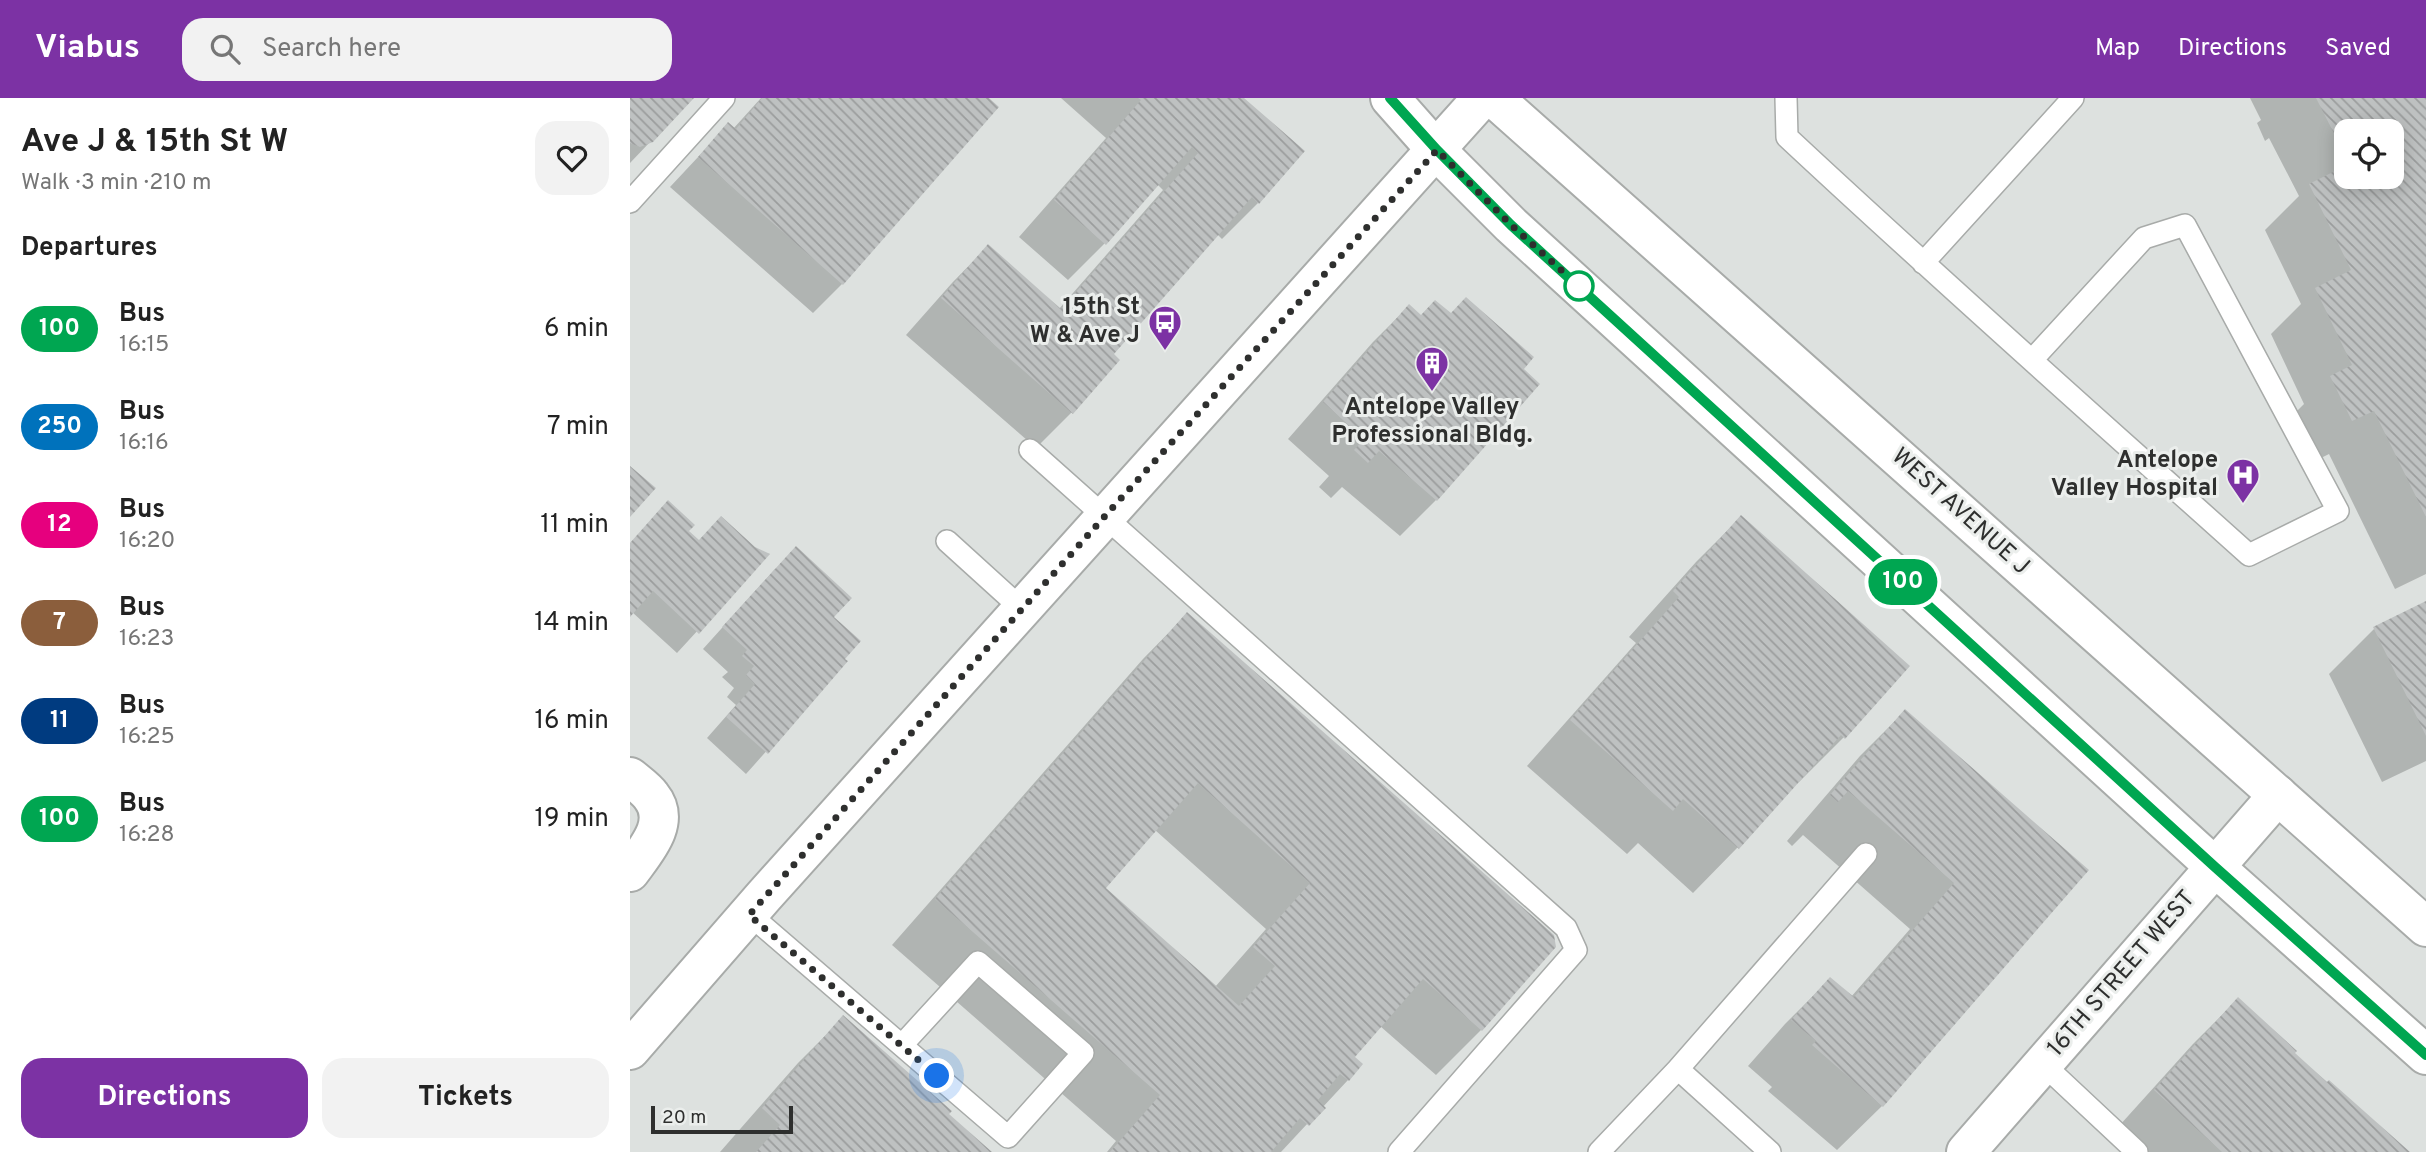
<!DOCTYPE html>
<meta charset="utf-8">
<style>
body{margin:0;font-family:Overpass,sans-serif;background:#f2f2f2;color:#222;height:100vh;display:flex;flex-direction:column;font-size:26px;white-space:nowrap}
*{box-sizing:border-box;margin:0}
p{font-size:23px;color:#767676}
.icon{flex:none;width:38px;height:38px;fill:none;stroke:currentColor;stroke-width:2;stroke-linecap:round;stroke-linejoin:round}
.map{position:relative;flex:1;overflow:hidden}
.drawer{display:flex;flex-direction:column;background:#fff;width:630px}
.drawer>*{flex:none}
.badge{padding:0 14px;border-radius:23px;font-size:24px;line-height:46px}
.fabs{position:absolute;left:1704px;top:21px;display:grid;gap:14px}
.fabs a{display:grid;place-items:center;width:70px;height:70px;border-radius:14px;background:#fff;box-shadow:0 4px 18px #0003;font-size:35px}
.scale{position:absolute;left:21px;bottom:18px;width:142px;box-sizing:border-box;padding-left:7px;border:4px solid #2e2f2e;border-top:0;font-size:19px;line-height:24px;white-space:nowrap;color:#2e2f2e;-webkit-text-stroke:5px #ebeeec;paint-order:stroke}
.you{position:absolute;width:35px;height:35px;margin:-18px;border:5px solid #fff;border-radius:50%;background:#1a73e8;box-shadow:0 0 0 10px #1a73e833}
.map>.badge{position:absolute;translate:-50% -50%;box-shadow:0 0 0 4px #fff}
h2{padding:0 21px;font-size:26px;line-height:63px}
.round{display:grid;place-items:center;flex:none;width:74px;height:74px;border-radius:21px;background:#f2f2f2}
.summary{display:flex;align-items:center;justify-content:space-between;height:119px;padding:0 21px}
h1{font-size:33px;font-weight:700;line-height:52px}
.action{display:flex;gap:14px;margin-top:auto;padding:14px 21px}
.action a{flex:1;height:80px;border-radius:21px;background:#7c32a4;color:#fff;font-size:28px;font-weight:700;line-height:80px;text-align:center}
.action a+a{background:#f2f2f2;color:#222}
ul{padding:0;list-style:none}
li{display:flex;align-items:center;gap:21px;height:98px;padding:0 21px}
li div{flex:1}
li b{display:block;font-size:26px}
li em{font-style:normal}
li .badge{min-width:77px;font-weight:700;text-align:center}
header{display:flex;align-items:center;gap:42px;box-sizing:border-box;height:98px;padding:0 35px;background:#7c32a4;color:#fff}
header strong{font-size:33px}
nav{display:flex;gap:38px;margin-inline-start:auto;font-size:24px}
.search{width:490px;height:63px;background:#f2f2f2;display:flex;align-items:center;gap:18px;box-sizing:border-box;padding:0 24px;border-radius:21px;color:#767676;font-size:26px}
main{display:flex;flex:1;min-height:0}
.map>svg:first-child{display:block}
</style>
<header>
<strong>Viabus</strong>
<div class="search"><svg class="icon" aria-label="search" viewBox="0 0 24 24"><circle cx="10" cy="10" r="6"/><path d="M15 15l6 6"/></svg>Search here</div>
<nav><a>Map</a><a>Directions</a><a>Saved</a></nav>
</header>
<main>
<section class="drawer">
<div class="summary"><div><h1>Ave J &amp; 15th St W</h1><p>Walk · 3 min · 210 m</p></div><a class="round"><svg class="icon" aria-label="heart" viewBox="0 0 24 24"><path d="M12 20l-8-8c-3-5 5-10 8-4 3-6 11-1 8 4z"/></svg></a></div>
<h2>Departures</h2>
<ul>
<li><span class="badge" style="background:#00a651;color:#fff">100</span><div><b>Bus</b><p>16:15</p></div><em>6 min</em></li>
<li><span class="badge" style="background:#0072bc;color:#fff">250</span><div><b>Bus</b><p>16:16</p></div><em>7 min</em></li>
<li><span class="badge" style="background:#e6007e;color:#fff">12</span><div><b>Bus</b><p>16:20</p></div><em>11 min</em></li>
<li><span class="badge" style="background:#8b5e3c;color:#fff">7</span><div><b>Bus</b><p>16:23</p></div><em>14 min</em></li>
<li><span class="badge" style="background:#003b80;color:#fff">11</span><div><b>Bus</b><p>16:25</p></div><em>16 min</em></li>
<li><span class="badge" style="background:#00a651;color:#fff">100</span><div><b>Bus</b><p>16:28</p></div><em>19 min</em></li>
</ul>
<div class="action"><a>Directions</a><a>Tickets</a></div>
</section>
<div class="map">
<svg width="1796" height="1054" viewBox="0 0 1796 1054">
<defs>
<pattern id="building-back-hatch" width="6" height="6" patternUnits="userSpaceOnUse" patternTransform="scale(1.75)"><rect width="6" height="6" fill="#bec1c1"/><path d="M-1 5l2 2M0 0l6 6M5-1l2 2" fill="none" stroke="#9b9d9d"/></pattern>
</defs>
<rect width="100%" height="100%" fill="#dde1df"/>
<!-- shadow -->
<path fill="#0003" fill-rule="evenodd" d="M 0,0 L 62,0 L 0,65 Z
M 131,0 L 357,0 L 212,186 L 183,215 L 40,89 L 98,27 L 103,31 Z
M 431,0 L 612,0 L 628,105 L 592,141 L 587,136 L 482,256 L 442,314 L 406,350 L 276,237 L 322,185 L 358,148 L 429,211 L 533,92 L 527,86 L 474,146 L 438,182 L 389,139 L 476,40 Z
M 1620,0 L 1796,0 L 1796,476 L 1765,491 L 1699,356 L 1677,367 L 1656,324 L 1674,306 L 1641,236 L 1671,206 L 1635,132 L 1669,98 L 1639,40 L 1635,43 L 1627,25 L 1631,22 ZM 1717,33 L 1762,33 L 1762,79 L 1717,79 Z
M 779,208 L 791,219 L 908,286 L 806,402 L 770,438 L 712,389 L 701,400 L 689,389 L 699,378 L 658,341 L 743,244 Z
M 1111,419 L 1214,639 L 1169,684 L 1167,683 L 1107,750 L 1063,795 L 1008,745 L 997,756 L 897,668 L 1006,545 L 999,539 L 1066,464 Z
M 57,433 L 68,443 L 124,450 L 137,457 L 47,555 L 2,514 L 0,516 L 0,445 Z
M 145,471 L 202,520 L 213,561 L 216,564 L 116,676 L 77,640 L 106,607 L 97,599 L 104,590 L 92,579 L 98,574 L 73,551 Z
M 1796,505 L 1796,663 L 1752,684 L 1699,576 L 1744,531 Z
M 557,516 L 924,849 L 851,932 L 806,977 L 750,928 L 723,959 L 718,982 L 651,1054 L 477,1054 L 486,1043 L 262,847 L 513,561 ZM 525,732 L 636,831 L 585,889 L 474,790 Z
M 1275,613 L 1457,772 L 1252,1008 L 1207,1052 L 1138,993 L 1142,989 L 1118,968 L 1155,926 L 1200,881 L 1221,899 L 1280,831 L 1173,737 L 1162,748 L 1157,743 L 1230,658 Z
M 1608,901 L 1663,955 L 1777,1054 L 1497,1054 L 1480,1038 L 1563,946 Z
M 213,920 L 317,1016 L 359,1054 L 90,1054 L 168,965 Z"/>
<!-- building -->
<path fill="url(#building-back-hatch)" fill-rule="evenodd" d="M 0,0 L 64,0 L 23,44 L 10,49 L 0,45 Z
M 132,0 L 359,0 L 369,9 L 213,187 L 68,59 L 98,24 L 106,31 Z
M 508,0 L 614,0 L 675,53 L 629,106 L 622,99 L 484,256 L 490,262 L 443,316 L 311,200 L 358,146 L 431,211 L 568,55 L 562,49 L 476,147 L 424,102 L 511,2 Z
M 1686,0 L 1796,0 L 1796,419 L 1744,313 L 1722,323 L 1700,278 L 1722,267 L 1685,190 L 1721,172 L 1679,86 L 1717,67 L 1717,79 L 1762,79 L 1762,33 L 1717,33 L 1717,61 Z
M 836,199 L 904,259 L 894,271 L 910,286 L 807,403 L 749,353 L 738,365 L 724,352 L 734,341 L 693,304 L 779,206 L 791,217 L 805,202 L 821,215 Z
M 0,368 L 26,390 L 0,419 Z
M 38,402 L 65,427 L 59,433 L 69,442 L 91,418 L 125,449 L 140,456 L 69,536 L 23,493 L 0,519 L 0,445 Z
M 1111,417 L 1280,568 L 1215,641 L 1211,637 L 1109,751 L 1053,701 L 1043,713 L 940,622 L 1049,499 L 1043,493 Z
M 166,448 L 222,500 L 204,519 L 231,543 L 215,561 L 218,563 L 138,656 L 96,619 L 125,586 L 116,577 L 124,568 L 112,558 L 117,552 L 92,529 Z
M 1796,503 L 1796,638 L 1743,529 Z
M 557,514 L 924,837 L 926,849 L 852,933 L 793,881 L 725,959 L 733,966 L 719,983 L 710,976 L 688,1002 L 696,1010 L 679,1028 L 670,1020 L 641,1054 L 480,1054 L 530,997 L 305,801 ZM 568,685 L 680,785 L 623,849 L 645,868 L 609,908 L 476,790 Z
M 1275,611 L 1459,772 L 1253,1009 L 1182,947 L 1186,943 L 1161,922 L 1200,879 L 1224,899 L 1324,785 L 1218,693 L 1208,704 L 1200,697 Z
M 1608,899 L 1667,953 L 1665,955 L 1697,984 L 1699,982 L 1780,1054 L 1592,1054 L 1524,992 Z
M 213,917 L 322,1013 L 319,1016 L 362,1054 L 126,1054 L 150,1027 L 132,1010 Z"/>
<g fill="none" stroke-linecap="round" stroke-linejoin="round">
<defs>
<path id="lane" d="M 1156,0 L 1157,39 C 1309,181 1464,318 1619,457 L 1708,413 L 1555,127 L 1514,140 L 1402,262
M 0,104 L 94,0
M 1293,165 L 1443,0
M 400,352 L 936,830 L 946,852 L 769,1054
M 317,443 L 392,511
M 119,816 L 378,1039 L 453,955 L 348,864 L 272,947
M 1413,966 L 1507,1054
M 969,1054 L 1048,971
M 1140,1054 L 1048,971 L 1236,756"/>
<path id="street" d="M 0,679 C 7,685 16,691 21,698 C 42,724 16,752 0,774
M 1336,1054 L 1648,697"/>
<path id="secondary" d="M 0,952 L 134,798 L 852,0"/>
<path id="primary" d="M 760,0 L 807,53 L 881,127 L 1585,769 L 1796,957
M 864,0 L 1796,829"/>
</defs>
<!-- lane casing -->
<use href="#lane" stroke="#a8aba9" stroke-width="24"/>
<!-- street casing -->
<use href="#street" stroke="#a8aba9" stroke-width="42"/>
<!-- secondary casing -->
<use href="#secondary" stroke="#a8aba9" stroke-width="42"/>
<!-- primary casing -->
<use href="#primary" stroke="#a8aba9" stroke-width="42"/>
<!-- lane -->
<use href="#lane" stroke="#fff" stroke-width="21"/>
<!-- street -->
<use href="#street" stroke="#fff" stroke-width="38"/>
<!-- secondary -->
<use href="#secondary" stroke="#fff" stroke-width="38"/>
<!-- primary -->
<use href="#primary" stroke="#fff" stroke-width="38"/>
</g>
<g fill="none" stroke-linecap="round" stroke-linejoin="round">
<defs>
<path id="line" d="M 760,0 L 807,52 L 881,127 L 1585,769 L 1796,957"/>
</defs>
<!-- line casing -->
<use href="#line" stroke="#fff" stroke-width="16"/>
<!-- line -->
<use href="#line" stroke="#00a651" stroke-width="10"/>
<!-- walk -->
<path stroke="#2e2f2e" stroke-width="7" stroke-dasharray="0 12.6" d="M 307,978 L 119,817 L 475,418 L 807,52 L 881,127 L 949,188"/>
</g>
<!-- icons -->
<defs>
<symbol id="bus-pin" viewBox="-11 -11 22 30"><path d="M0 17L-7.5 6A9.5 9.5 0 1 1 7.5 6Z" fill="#7c32a4" stroke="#ebeeec"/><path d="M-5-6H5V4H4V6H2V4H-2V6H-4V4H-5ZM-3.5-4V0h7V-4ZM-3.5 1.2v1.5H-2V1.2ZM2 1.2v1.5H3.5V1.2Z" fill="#fff"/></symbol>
<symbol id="building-pin" viewBox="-11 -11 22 30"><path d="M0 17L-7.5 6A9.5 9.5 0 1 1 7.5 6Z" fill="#7c32a4" stroke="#ebeeec"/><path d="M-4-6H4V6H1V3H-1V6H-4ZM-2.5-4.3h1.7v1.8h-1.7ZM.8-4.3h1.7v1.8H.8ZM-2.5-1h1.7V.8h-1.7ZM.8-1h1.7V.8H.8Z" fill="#fff"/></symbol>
<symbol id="hospital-pin" viewBox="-11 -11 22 30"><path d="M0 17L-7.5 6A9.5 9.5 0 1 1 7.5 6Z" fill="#7c32a4" stroke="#ebeeec"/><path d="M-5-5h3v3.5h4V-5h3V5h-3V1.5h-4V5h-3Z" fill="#fff"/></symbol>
</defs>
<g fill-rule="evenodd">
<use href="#bus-pin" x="516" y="205" width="38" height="52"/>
<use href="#building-pin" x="783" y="246" width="38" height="52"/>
<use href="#hospital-pin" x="1594" y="358" width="38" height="52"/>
</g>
<!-- markers -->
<circle fill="#fff" stroke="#00a651" stroke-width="3.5" cx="949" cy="188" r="14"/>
<g text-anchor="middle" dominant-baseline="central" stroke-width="6" stroke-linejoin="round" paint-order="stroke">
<!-- poi labels -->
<g font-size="24" font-weight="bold" fill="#2e2f2e" stroke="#ebeeec" text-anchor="end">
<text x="510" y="210">15th St<tspan x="510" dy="28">W &amp; Ave J</tspan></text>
<text x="802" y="310" text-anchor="middle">Antelope Valley<tspan x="802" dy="28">Professional Bldg.</tspan></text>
<text x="1588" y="363">Antelope<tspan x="1588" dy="28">Valley Hospital</tspan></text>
</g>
<!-- street labels -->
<g font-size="24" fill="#2e2f2e" stroke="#ebeeec">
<text transform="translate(1330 414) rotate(42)">WEST AVENUE J</text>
<text transform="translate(1492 876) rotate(-49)">16TH STREET WEST</text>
</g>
</g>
</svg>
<div class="fabs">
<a><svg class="icon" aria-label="locate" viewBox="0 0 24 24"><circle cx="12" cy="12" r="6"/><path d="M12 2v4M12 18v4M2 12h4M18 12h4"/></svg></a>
</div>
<div class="scale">20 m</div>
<div class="you" style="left:307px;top:978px"></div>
<b class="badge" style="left:1273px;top:484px;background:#00a651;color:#fff">100</b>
</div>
</main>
